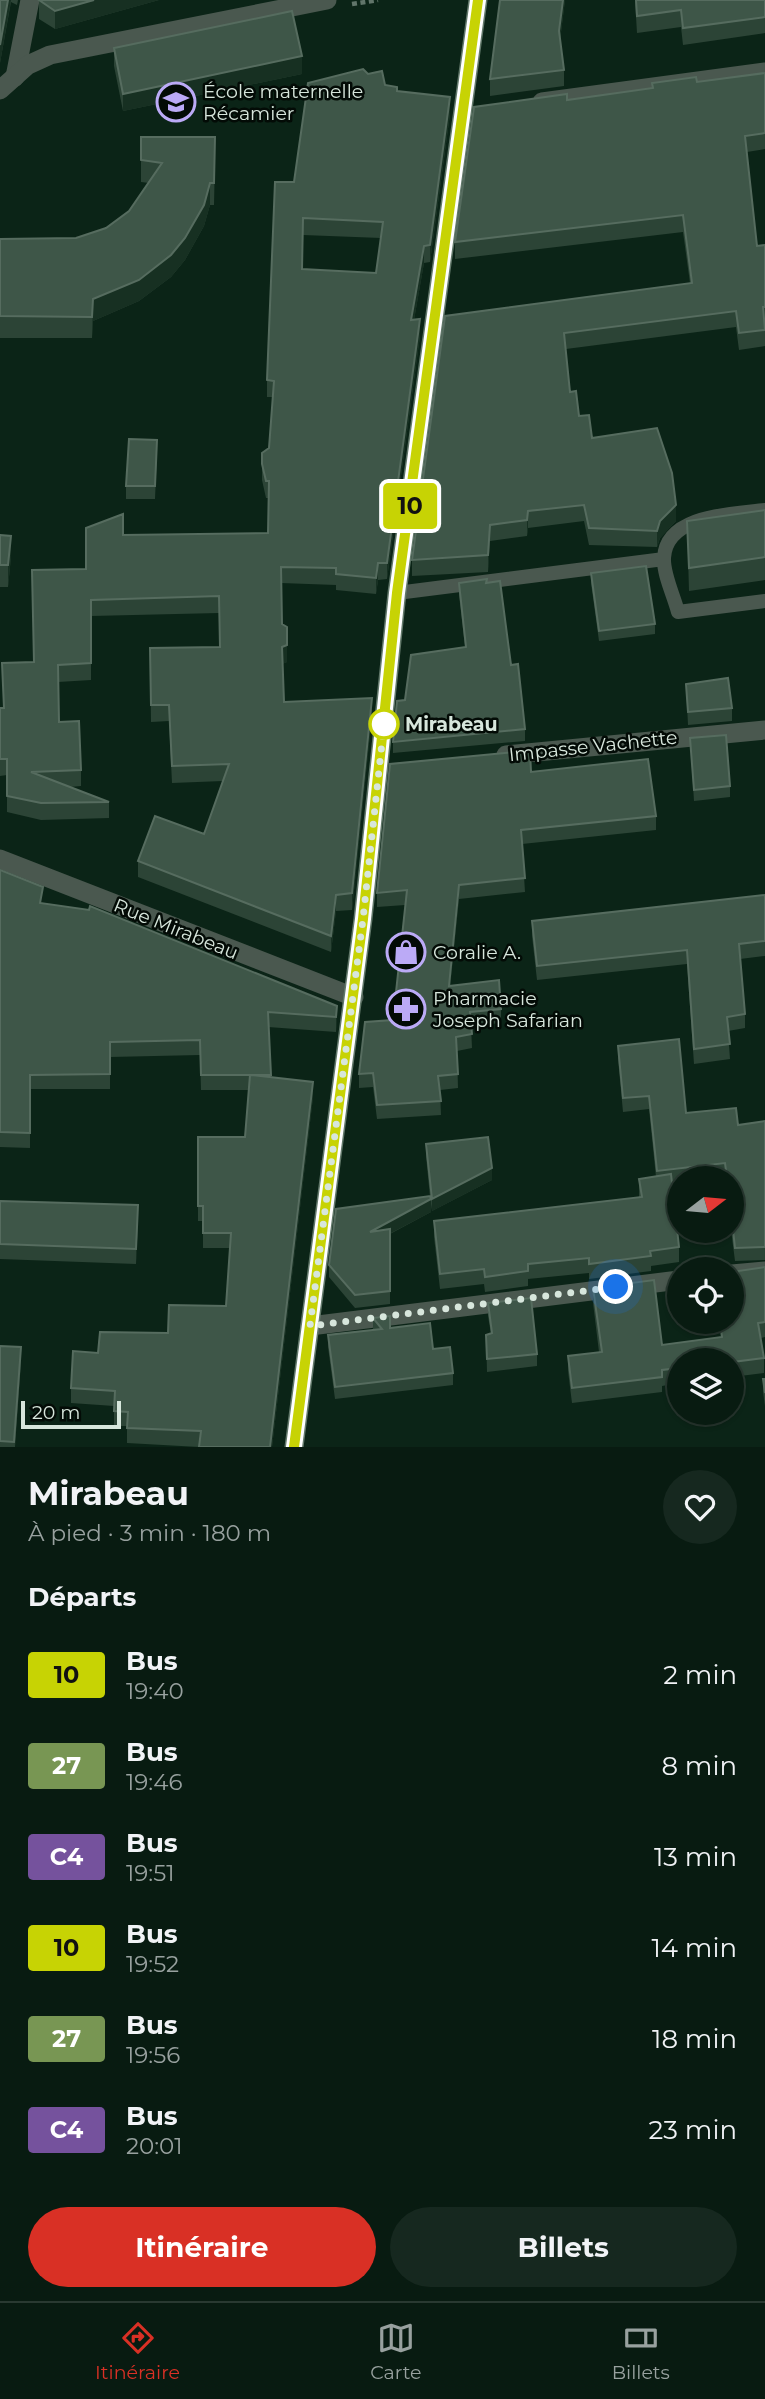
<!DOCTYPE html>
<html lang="fr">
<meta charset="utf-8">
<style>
body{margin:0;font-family:Montserrat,sans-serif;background:#16281f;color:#f1f3f6;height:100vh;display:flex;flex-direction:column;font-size:26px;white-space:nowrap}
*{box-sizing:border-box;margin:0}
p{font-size:23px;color:#98a19f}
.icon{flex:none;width:38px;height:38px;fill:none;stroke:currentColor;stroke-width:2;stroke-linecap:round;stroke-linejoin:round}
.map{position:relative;height:1447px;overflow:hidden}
.details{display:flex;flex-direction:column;background:#081b11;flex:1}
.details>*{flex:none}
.badge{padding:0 14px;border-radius:5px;font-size:24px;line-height:46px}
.needle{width:46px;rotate:74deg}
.buttons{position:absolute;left:667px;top:1166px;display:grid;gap:14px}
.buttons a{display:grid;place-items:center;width:77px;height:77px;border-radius:50%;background:#081b11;box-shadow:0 2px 5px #0004,0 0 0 2px #293931;font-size:35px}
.scale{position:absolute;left:21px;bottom:18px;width:100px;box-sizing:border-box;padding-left:7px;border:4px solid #d7e6dc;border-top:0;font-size:19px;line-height:24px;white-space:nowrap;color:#d7e6dc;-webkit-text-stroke:5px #030b06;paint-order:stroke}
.you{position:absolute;width:35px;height:35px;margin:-18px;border:5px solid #fff;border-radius:50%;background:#1a73e8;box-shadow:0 0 0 10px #1a73e833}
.map>.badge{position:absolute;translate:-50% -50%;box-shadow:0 0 0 4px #fff}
h2{padding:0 28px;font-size:26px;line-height:63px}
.round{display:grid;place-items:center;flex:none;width:74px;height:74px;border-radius:37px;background:#16281f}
.headline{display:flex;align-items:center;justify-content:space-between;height:119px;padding:0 28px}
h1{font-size:33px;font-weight:700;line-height:52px}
.action{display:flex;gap:14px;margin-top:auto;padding:14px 28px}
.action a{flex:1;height:80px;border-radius:42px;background:#d93025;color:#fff;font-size:28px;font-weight:700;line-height:80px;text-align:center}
.action a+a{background:#16281f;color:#f1f3f6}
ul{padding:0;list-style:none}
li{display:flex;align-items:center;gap:21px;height:91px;padding:0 28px}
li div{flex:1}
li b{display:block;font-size:26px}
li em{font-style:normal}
li .badge{min-width:77px;font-weight:700;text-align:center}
.dock{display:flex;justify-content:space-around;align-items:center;height:98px;border-top:2px solid #293931;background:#081b11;font-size:19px;color:#98a19f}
.dock a{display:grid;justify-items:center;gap:4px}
.dock .on{color:#d93025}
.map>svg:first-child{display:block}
</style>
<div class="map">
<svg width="765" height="1447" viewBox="0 0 765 1447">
<rect width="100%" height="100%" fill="#0b2417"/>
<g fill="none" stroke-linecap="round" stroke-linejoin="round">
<!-- path -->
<path stroke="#61756a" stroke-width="4.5" stroke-dasharray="5 3.5" stroke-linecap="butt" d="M 352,4 L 378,0"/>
<!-- service -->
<path stroke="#4a584f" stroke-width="14" d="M 765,510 C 734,514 666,514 664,558 C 663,574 674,596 678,612 L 765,601
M 397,593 L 664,559"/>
<!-- minor -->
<path stroke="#4a584f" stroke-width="19" d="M 15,77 L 30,0
M 542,102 L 765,72
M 506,755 L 765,730
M 0,859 L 354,997
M 732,1274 L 765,1271
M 310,1326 L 679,1280"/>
<!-- tertiary -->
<path stroke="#4a584f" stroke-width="19" d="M 0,90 L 28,65 L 50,55 L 327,0"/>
<!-- secondary -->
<path stroke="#62786a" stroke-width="19" d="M 294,1447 L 363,919 L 397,593 L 478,0"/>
</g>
<!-- wall -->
<path fill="#2c4436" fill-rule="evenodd" d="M 0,0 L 18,0 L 17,5 L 11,2 L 0,63 Z
M 39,0 L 159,0 L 55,29 L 39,19 Z
M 500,0 L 565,0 L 560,40 L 564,70 L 564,86 L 490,96 L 490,79 Z
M 635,0 L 765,0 L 765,33 L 683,45 L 681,27 L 637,33 Z
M 114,48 L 302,74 L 123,111 L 114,66 Z
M 765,73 L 765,149 L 747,152 L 757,246 L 765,245 L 765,346 L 739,350 L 736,327 L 566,349 L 570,392 L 579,416 L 592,438 L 676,521 L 660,538 L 657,547 L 589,545 L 584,521 L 528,528 L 527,536 L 490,541 L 488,572 L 412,576 L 412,560 L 445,316 L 690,283 L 683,232 L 455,259 L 455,242 L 567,100 L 652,88 L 652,83 L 697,82 Z
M 368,74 L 397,91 L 450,114 L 430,262 L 424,263 L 414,320 L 420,336 L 387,579 L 378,580 L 376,594 L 336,590 L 336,585 L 281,583 L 282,624 L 287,662 L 282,664 L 284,702 L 372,714 L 352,910 L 336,911 L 331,952 L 138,877 L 138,861 L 204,834 L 223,781 L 172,783 L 169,721 L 151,722 L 150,648 L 219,647 L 219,613 L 91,616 L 91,680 L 58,682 L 59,722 L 81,770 L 81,786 L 70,787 L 109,802 L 109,818 L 41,820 L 7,812 L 7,775 L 0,776 L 0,708 L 3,708 L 33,662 L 86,569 L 123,535 L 268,533 L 269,498 L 266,498 L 262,480 L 262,464 L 269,448 L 273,397 L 267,397 L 267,380 L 294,182 ZM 303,235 L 381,238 L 376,273 L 302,269 Z
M 141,137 L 215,159 L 214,205 L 210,205 L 204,226 L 185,260 L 171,277 L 139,301 L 93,321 L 92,338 L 0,338 L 0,239 L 76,238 L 106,228 L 129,211 L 149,183 L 141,182 Z
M 157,453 L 155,499 L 126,499 L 126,486 Z
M 765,510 L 765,580 L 689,591 L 687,521 Z
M 0,535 L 11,557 L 8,587 L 0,587 Z
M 591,573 L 655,624 L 655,634 L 599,641 L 591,583 Z
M 459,583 L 486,583 L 511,665 L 525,729 L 525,741 L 393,753 L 393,742 L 465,647 L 459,595 Z
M 686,684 L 732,708 L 732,721 L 688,725 Z
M 690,738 L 730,786 L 730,797 L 694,801 Z
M 531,772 L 656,816 L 656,830 L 522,844 L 525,892 L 459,899 L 450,986 L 501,1009 L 501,1023 L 471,1026 L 472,1048 L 457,1051 L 458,1088 L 440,1090 L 441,1115 L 377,1119 L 373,1087 L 359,1088 L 359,1074 L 393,1020 L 405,905 L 377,907 L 377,893 Z
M 0,870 L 42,904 L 337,1006 L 336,1032 L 268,1027 L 271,1078 L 313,1097 L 272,1447 L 199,1447 L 127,1443 L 127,1426 L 114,1426 L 114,1406 L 71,1403 L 71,1388 L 98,1353 L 168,1333 L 226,1306 L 230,1248 L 203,1248 L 203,1221 L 198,1221 L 198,1137 L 245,1137 L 249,1090 L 201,1090 L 200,1055 L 110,1057 L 110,1089 L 30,1089 L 30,1148 L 0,1147 Z
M 765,895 L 765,956 L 740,959 L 745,1014 L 745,1028 L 728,1031 L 730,1059 L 694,1064 L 687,964 L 537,980 L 532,936 L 532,921 Z
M 618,1046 L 686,1113 L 738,1125 L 765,1121 L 765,1260 L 735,1261 L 731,1230 L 732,1178 L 725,1178 L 725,1176 L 710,1178 L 679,1178 L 679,1181 L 672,1182 L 679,1247 L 679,1262 L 651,1266 L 651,1271 L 589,1279 L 589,1273 L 528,1279 L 528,1286 L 485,1292 L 484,1284 L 440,1289 L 434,1237 L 434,1221 L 639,1197 L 639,1179 L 656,1177 L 649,1109 L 623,1112 L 618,1059 Z
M 426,1144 L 492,1180 L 432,1211 L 431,1204 L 431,1212 L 390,1234 L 390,1304 L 355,1308 L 329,1277 L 329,1265 L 430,1197 L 426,1156 Z
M 0,1201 L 138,1220 L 136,1264 L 0,1259 Z
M 765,1267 L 765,1337 L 761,1338 L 764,1358 L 764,1373 L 732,1377 L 732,1360 L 679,1360 L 679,1383 L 662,1386 L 662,1392 L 572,1403 L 568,1371 L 568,1356 L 599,1352 L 593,1303 L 593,1288 L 662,1345 L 721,1337 L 719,1321 L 732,1321 L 738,1284 L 738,1271 Z
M 488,1303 L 537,1354 L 537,1366 L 487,1372 L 486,1335 L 491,1334 L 488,1316 Z
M 373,1318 L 433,1349 L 453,1373 L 453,1385 L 335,1399 L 328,1347 L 328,1335 L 373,1330 Z
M 0,1346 L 21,1362 L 15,1447 L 0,1447 Z
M 763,1379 L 765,1379 L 765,1406 L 763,1392 Z"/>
<!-- shaded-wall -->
<path fill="#173022" d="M 8,0 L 11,0 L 0,63 L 0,45 Z
M 94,0 L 159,0 L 55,29 L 55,11 Z
M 563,0 L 565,0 L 559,48 L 559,31 Z
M 302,56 L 302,74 L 123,111 L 123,94 Z
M 450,97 L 450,114 L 430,262 L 430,245 Z
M 210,183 L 210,205 L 204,226 L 185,260 L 171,277 L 139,301 L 93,321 L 92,338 L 93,299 Z
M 424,246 L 424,263 L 411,337 L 411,320 Z
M 420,319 L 420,336 L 387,579 L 387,563 Z
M 676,505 L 676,521 L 660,538 L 657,547 L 657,531 L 660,521 Z
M 528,511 L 528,528 L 527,536 L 527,520 Z
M 490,525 L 490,541 L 488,572 L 488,555 Z
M 11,536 L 11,557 L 8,587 L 8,565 Z
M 378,563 L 378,580 L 376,594 L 376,578 Z
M 287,645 L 287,662 L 282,664 L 282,647 Z
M 372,698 L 372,714 L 352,910 L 352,893 Z
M 459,885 L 459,899 L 449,1000 L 449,986 Z
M 336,895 L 336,911 L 331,952 L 331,936 Z
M 337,1006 L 337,1021 L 336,1032 L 336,1017 Z
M 313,1082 L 313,1097 L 272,1447 L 270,1447 Z
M 492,1168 L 492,1180 L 432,1211 L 432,1199 Z
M 431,1199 L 431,1212 L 370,1244 L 370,1232 Z
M 138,1205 L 138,1220 L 136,1264 L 136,1249 Z
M 21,1347 L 21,1362 L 14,1447 Z"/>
<!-- building -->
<path fill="#3e5648" stroke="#566c5f" stroke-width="2" fill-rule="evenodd" d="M 0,0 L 8,0 L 0,45 Z
M 39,0 L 94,0 L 55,11 Z
M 500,0 L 563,0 L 559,31 L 564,70 L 490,79 Z
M 636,0 L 765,0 L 765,17 L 683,28 L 681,10 L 637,16 Z
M 292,11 L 302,56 L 123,94 L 114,48 Z
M 363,69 L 368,74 L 382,71 L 385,85 L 397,87 L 397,91 L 450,97 L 430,245 L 424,246 L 411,320 L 420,319 L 387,563 L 378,563 L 376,578 L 336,574 L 336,568 L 281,567 L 282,624 L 287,627 L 287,645 L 282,647 L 284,702 L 372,698 L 352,893 L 336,895 L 331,936 L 138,861 L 155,816 L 204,834 L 229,764 L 172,766 L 169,705 L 151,705 L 150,648 L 220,647 L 219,596 L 91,600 L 91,663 L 58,665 L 59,722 L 79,721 L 81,770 L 31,772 L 109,802 L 41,803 L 7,796 L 7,759 L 0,759 L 0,708 L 4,708 L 2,663 L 34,662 L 32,570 L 86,569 L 86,528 L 123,514 L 123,535 L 268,533 L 269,481 L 266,481 L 262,464 L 262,453 L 269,448 L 274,381 L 267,380 L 275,182 L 294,182 L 308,83 ZM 303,218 L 383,222 L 376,273 L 302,269 Z
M 765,73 L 765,133 L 745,136 L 757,246 L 765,245 L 765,307 L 763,307 L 765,330 L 739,333 L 736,311 L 564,333 L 570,392 L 576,391 L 579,416 L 589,415 L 592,438 L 657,428 L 672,473 L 676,505 L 660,521 L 657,531 L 589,528 L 584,505 L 528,511 L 527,520 L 490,525 L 488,555 L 412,560 L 445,316 L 692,283 L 683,215 L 455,242 L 474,107 L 567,94 L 567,100 L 653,88 L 652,83 L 696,77 L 697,82 Z
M 141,137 L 215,137 L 214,183 L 210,183 L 204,205 L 185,238 L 171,255 L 139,280 L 93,299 L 92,317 L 0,316 L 0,239 L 76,238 L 106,228 L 129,211 L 162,163 L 141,160 Z
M 129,439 L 157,440 L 155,486 L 126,486 Z
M 765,510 L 765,557 L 689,568 L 687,521 Z
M 0,535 L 11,536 L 8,565 L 0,565 Z
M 646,566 L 655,624 L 599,631 L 591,573 Z
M 487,579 L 486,583 L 500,581 L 511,665 L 518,664 L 525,729 L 393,742 L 397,701 L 405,700 L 411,655 L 466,647 L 459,583 Z
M 728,678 L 732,708 L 688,712 L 686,684 Z
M 726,735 L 730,786 L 694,790 L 690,738 Z
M 527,751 L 530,751 L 531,772 L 648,759 L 656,816 L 521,830 L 525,878 L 459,885 L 449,986 L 499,980 L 501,1009 L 470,1012 L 472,1034 L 456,1037 L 458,1074 L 438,1076 L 441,1101 L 377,1105 L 373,1073 L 359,1074 L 365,1022 L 393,1020 L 407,890 L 377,893 L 390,764 Z
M 0,870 L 43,887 L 40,903 L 89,910 L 90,906 L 337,1006 L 336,1017 L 268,1012 L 271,1075 L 251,1075 L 313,1082 L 270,1447 L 199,1447 L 201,1431 L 127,1428 L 128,1412 L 114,1411 L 115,1391 L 71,1388 L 73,1351 L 98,1353 L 100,1332 L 168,1333 L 169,1305 L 226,1306 L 231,1233 L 203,1233 L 203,1206 L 198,1206 L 198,1137 L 245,1137 L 250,1075 L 201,1075 L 200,1040 L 110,1042 L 110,1074 L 30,1075 L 30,1133 L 0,1132 Z
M 765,895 L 765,941 L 739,944 L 745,1014 L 727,1017 L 730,1044 L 694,1049 L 687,950 L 537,966 L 532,921 Z
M 679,1039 L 686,1113 L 736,1108 L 738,1125 L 765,1121 L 765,1247 L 735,1248 L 732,1220 L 732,1178 L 727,1178 L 725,1163 L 657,1171 L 649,1096 L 623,1098 L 618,1046 Z
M 488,1137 L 492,1168 L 432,1199 L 426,1144 Z
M 671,1174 L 679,1247 L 650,1251 L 651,1256 L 589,1264 L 589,1258 L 528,1264 L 528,1271 L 485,1277 L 484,1269 L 440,1274 L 434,1221 L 642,1197 L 639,1179 Z
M 430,1196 L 431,1199 L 370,1232 L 390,1229 L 390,1291 L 355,1295 L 329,1265 L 336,1209 Z
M 0,1201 L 138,1205 L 136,1249 L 0,1244 Z
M 765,1267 L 765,1322 L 758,1323 L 764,1358 L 732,1362 L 732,1360 L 679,1360 L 679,1368 L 662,1370 L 662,1377 L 572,1388 L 568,1356 L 602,1352 L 593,1288 L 654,1280 L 662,1345 L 722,1337 L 720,1321 L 732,1321 L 732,1284 L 739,1284 L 738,1271 Z
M 531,1298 L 537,1354 L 487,1359 L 486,1335 L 492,1333 L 488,1303 Z
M 390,1316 L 390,1328 L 430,1323 L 433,1349 L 450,1347 L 453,1373 L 335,1387 L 328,1335 L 382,1329 L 373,1318 Z
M 0,1346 L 21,1347 L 14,1442 L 0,1441 Z
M 763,1379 L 765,1379 L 765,1393 Z"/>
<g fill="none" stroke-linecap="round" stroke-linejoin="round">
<defs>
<path id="line" d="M 294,1447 L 363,919 L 397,593 L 478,0"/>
</defs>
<!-- line casing -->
<use href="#line" stroke="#fff" stroke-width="16"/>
<!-- line -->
<use href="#line" stroke="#c7d304" stroke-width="10"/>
<!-- walk -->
<path stroke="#d7e6dc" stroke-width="7" stroke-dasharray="0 12.6" d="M 384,724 L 363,919 L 310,1326 L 616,1287"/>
</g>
<!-- icons -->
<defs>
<symbol id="school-ring" viewBox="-11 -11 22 22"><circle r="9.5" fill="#030b06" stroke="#bbaaf6" stroke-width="1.5"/><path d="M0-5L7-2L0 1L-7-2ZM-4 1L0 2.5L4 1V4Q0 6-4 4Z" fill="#bbaaf6"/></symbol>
<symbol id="shop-ring" viewBox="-11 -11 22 22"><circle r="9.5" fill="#030b06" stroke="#bbaaf6" stroke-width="1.5"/><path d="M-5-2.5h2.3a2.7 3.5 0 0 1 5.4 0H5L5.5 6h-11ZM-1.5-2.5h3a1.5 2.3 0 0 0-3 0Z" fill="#bbaaf6"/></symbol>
<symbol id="pharmacy-ring" viewBox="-11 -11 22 22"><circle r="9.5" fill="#030b06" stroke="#bbaaf6" stroke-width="1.5"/><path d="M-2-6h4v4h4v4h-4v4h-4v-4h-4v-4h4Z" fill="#bbaaf6"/></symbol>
</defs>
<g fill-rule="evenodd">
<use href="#school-ring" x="154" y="80" width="44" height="44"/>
<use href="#shop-ring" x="384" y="930" width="44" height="44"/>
<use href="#pharmacy-ring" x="384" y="987" width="44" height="44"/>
</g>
<!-- markers -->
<circle fill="#fff" stroke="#c7d304" stroke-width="3.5" cx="384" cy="724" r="14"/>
<g text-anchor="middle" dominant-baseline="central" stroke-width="5" stroke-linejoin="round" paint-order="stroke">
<!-- poi labels -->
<g font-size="19" fill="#d7e6dc" stroke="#030b06" text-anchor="start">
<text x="203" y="91">École maternelle<tspan x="203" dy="22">Récamier</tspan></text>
<text x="433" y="952">Coralie A.</text>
<text x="433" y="998">Pharmacie<tspan x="433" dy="22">Joseph Safarian</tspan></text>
</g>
<!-- stop labels -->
<g font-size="19" font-weight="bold" fill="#d7e6dc" stroke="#030b06" text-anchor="start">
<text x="405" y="724">Mirabeau</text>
</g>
<!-- street labels -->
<g font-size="19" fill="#d7e6dc" stroke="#030b06">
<text transform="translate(593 746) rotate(-6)">Impasse Vachette</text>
<text transform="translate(176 929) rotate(22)">Rue Mirabeau</text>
</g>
</g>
</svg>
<div class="buttons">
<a><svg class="needle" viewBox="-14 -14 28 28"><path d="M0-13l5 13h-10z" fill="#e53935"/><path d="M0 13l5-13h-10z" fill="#98a19f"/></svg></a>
<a><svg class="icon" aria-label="locate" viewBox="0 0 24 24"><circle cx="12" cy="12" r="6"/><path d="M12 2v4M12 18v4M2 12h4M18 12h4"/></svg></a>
<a><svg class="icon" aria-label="layers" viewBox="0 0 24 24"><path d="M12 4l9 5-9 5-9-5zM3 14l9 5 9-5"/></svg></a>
</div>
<div class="scale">20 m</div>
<div class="you" style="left:616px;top:1287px"></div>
<b class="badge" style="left:410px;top:506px;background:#c7d304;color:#111">10</b>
</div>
<section class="details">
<div class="headline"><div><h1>Mirabeau</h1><p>À pied · 3 min · 180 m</p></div><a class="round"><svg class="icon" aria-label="heart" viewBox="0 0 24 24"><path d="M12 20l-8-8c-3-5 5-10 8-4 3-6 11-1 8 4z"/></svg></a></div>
<h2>Départs</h2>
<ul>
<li><span class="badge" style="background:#c7d304;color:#111">10</span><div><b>Bus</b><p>19:40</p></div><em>2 min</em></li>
<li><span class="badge" style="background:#789653;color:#fff">27</span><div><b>Bus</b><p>19:46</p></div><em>8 min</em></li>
<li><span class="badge" style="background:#75529d;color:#fff">C4</span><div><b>Bus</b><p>19:51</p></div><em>13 min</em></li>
<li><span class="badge" style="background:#c7d304;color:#111">10</span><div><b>Bus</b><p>19:52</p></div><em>14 min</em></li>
<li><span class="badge" style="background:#789653;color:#fff">27</span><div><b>Bus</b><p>19:56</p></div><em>18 min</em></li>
<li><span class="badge" style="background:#75529d;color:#fff">C4</span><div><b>Bus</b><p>20:01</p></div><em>23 min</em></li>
</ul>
<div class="action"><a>Itinéraire</a><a>Billets</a></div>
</section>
<nav class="dock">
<a class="on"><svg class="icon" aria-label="directions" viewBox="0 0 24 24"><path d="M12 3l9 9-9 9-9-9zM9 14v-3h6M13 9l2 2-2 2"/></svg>Itinéraire</a>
<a><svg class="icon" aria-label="map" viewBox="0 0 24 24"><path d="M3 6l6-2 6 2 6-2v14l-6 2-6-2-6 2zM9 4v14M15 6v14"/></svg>Carte</a>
<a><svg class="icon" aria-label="tickets" viewBox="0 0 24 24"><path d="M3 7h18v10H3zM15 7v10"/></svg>Billets</a>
</nav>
